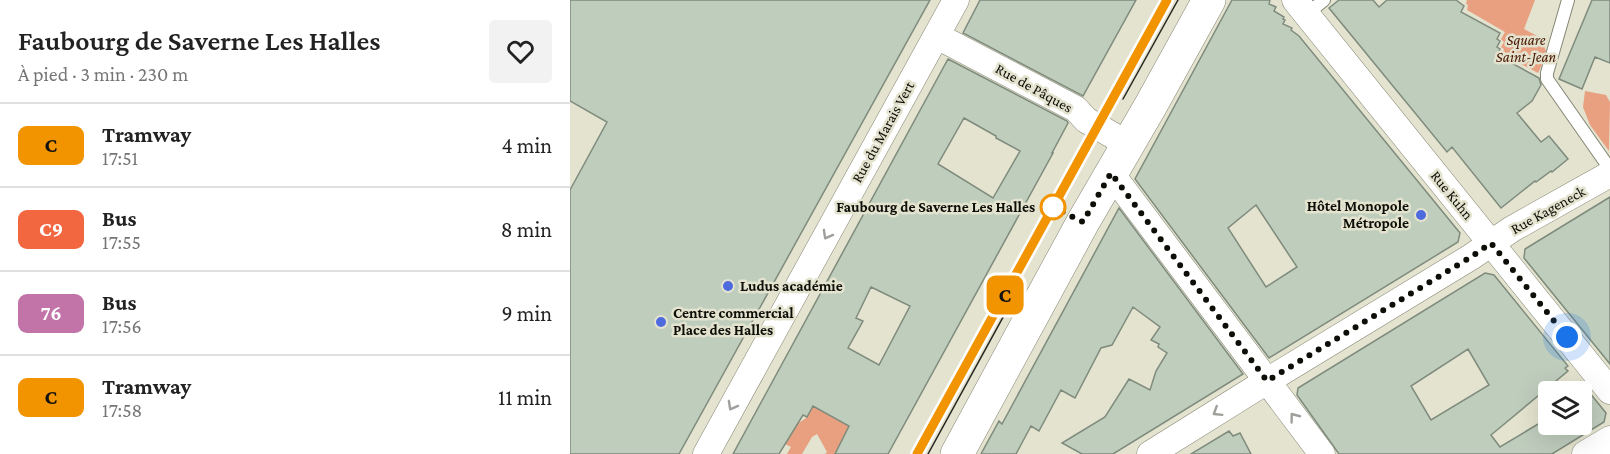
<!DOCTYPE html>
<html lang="fr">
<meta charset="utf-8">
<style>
body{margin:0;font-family:"Crimson Pro",serif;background:#f2f2f2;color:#222;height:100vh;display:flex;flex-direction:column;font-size:22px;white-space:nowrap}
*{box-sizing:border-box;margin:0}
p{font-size:20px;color:#767676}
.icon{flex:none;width:33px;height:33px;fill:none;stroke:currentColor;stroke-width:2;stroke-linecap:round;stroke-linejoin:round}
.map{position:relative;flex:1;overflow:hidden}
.sheet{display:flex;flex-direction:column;background:#fff;width:570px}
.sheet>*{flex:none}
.badge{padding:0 12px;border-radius:9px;font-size:21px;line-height:39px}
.controls{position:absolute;left:968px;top:381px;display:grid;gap:12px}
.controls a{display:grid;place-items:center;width:54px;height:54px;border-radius:6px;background:#fff;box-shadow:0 6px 24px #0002;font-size:30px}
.you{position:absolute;width:30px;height:30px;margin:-15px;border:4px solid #fff;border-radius:50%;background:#1a73e8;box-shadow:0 0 0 9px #1a73e833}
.map>.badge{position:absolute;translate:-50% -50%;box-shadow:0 0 0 3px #fff}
.round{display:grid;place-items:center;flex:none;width:63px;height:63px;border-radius:6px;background:#f2f2f2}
.summary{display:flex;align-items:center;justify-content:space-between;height:102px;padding:0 18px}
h1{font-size:28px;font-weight:600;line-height:45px}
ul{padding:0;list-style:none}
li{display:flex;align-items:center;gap:18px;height:84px;padding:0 18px;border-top:2px solid #e0e0e0}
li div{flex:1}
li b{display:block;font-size:22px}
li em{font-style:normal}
li .badge{min-width:66px;font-weight:700;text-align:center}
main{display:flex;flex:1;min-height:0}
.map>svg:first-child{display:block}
</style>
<main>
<section class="sheet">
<div class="summary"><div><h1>Faubourg de Saverne Les Halles</h1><p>À pied · 3 min · 230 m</p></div><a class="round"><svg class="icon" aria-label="heart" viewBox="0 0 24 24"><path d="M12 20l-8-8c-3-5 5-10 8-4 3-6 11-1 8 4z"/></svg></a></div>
<ul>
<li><span class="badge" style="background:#f29400;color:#111">C</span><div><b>Tramway</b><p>17:51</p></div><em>4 min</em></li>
<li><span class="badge" style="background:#f26640;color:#fff">C9</span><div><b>Bus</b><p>17:55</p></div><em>8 min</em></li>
<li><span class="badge" style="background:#c273a8;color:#fff">76</span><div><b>Bus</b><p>17:56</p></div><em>9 min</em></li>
<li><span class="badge" style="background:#f29400;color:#111">C</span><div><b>Tramway</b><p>17:58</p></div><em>11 min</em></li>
</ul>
</section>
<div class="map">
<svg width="1040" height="454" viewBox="0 0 1040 454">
<rect width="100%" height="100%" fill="#e3e3cf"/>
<!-- green -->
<path fill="#e8a080" d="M 897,0 L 965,0 L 954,29 L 971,38 L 977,54 L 968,73 L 932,54 L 934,49 L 931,47 L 934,42 L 931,39 L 935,32 L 897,10 L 898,5 L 896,4 Z
M 1015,91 L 1036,95 L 1040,102 L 1039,151 L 1020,125 L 1013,107 Z
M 243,406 L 283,428 L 272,440 L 265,454 L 255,454 L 257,452 L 247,434 L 242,437 L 232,454 L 217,454 L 221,447 L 215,444 L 226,425 L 236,418 Z"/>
<!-- building -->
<path fill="#bfcdbd" stroke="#7f8b7c" stroke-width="1.5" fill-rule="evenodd" d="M 0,0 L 360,0 L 109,454 L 0,454 L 0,190 L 37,122 L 0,101 Z
M 410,0 L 566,0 L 513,96 L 393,33 Z
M 662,0 L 700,0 L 699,4 L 706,7 L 704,11 L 714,17 L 713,19 L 715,20 L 713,24 L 722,28 L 721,30 L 729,36 L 890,233 L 888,242 L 699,358 L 565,179 ZM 686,205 L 727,267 L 696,287 L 658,228 Z
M 769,0 L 803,0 L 809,7 L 817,0 L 886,0 L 894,6 L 891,12 L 930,33 L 927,39 L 930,41 L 927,47 L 930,49 L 927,55 L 969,78 L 971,85 L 962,101 L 947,113 L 971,142 L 979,136 L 998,159 L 982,172 L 981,171 L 966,182 L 965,181 L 931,208 L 882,147 L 877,152 L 759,8 Z
M 1022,0 L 1040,0 L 1040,63 L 1025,57 L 1012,89 L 989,79 Z
M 378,59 L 497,121 L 498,123 L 482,153 L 483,153 L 318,454 L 265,454 L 279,426 L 243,406 L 237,417 L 233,415 L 209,454 L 163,454 ZM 394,118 L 426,136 L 426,138 L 450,151 L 423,198 L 368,164 ZM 301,287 L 340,306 L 309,365 L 278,348 L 293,321 L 286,318 Z
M 1040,197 L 1040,364 L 954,258 L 955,249 Z
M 549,208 L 673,374 L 543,454 L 512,454 L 492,443 L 535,417 L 559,379 L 580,390 L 586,371 L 597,353 L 588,347 L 589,344 L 581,340 L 590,327 L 563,307 L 542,345 L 531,348 L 505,398 L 491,390 L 469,431 L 461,426 L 446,454 L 411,454 L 429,421 L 432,424 Z
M 915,273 L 924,275 L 998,366 L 995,368 L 998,371 L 921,435 L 930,447 L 978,418 L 978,424 L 1011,424 L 1011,382 L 1036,413 L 1034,422 L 982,454 L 769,454 L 727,395 L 728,388 ZM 898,349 L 919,385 L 861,420 L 841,386 Z
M 659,431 L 663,436 L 670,433 L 681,454 L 621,454 Z"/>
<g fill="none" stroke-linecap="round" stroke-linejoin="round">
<defs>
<path id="lane" d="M 998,0 L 977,73 L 977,79 L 1040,169
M 737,14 L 754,0"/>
<path id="street" d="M 725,0 L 1040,391
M 367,36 L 506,109 L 516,120 L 549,139 L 556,148
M 541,173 L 752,454
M 136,454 L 386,0
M 580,454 L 697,381 L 901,257 L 942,229 L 1040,174
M 1015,454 L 1040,439"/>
<path id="secondary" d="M 387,454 L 513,222 L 581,105 L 639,0"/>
</defs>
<!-- lane casing -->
<use href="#lane" stroke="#858674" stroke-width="14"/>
<!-- street casing -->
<use href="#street" stroke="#858674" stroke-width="27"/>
<!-- secondary casing -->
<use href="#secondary" stroke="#858674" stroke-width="34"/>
<!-- lane -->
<use href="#lane" stroke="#fff" stroke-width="12"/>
<!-- street -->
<use href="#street" stroke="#fff" stroke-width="26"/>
<!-- secondary -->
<use href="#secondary" stroke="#fff" stroke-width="33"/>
<!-- tram -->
<path stroke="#272720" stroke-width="1.5" d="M 553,99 L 608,0
M 347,454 L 597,0
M 358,454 L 449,288"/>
</g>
<!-- one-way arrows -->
<defs><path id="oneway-chevron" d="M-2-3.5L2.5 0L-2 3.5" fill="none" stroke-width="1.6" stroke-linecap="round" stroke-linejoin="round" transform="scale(1.5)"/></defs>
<g stroke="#9f9f9c">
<use href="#oneway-chevron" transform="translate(257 235) rotate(119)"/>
<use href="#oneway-chevron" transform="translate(162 406) rotate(119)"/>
<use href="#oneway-chevron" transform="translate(647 412) rotate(148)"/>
<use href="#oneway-chevron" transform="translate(724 417) rotate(-127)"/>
</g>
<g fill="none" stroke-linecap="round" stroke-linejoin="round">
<defs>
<path id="line" d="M 347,454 L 597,0"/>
</defs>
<!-- line casing -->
<use href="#line" stroke="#fff" stroke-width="14"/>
<!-- line -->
<use href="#line" stroke="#f29400" stroke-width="9"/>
<!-- walk -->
<path stroke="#0e0e08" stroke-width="6" stroke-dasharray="0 10.8" d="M 483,207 L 513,222 L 541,173 L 697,381 L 901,257 L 921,243 L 997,337"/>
</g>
<!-- markers -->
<circle fill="#fff" stroke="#f29400" stroke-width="3" cx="483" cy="207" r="12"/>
<g fill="#4e6adf" stroke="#e3e3cf" stroke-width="2">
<circle cx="851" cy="215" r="6"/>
<circle cx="158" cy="286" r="6"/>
<circle cx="91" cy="322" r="6"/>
</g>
<g text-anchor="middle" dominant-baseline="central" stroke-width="5" stroke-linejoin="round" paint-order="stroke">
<!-- park labels -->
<g font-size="15" font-style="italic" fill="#4a1700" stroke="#e3e3cf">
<text x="956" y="40">Square<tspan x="956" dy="17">Saint-Jean</tspan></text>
</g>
<!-- street labels -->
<g font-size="15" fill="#0e0e08" stroke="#e3e3cf">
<text transform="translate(464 88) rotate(29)">Rue de Pâques</text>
<text transform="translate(313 132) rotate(-61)">Rue du Marais Vert</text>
<text transform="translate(882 195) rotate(51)">Rue Kuhn</text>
<text transform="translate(978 210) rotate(-29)">Rue Kageneck</text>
</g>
<!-- poi labels -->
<g font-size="15" font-weight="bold" fill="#0e0e08" stroke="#e3e3cf" text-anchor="start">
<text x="839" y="206" text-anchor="end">Hôtel Monopole<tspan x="839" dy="17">Métropole</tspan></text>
<text x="170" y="286">Ludus académie</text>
<text x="103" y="313">Centre commercial<tspan x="103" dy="17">Place des Halles</tspan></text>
</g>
<!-- stop labels -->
<g font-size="15" font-weight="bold" fill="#0e0e08" stroke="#e3e3cf" text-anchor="end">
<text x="465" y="207">Faubourg de Saverne Les Halles</text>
</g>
</g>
</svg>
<div class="controls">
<a><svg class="icon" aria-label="layers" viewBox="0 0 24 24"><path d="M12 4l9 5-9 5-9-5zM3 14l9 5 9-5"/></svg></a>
</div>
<div class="you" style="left:997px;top:337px"></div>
<b class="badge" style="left:435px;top:295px;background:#f29400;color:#111">C</b>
</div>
</main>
